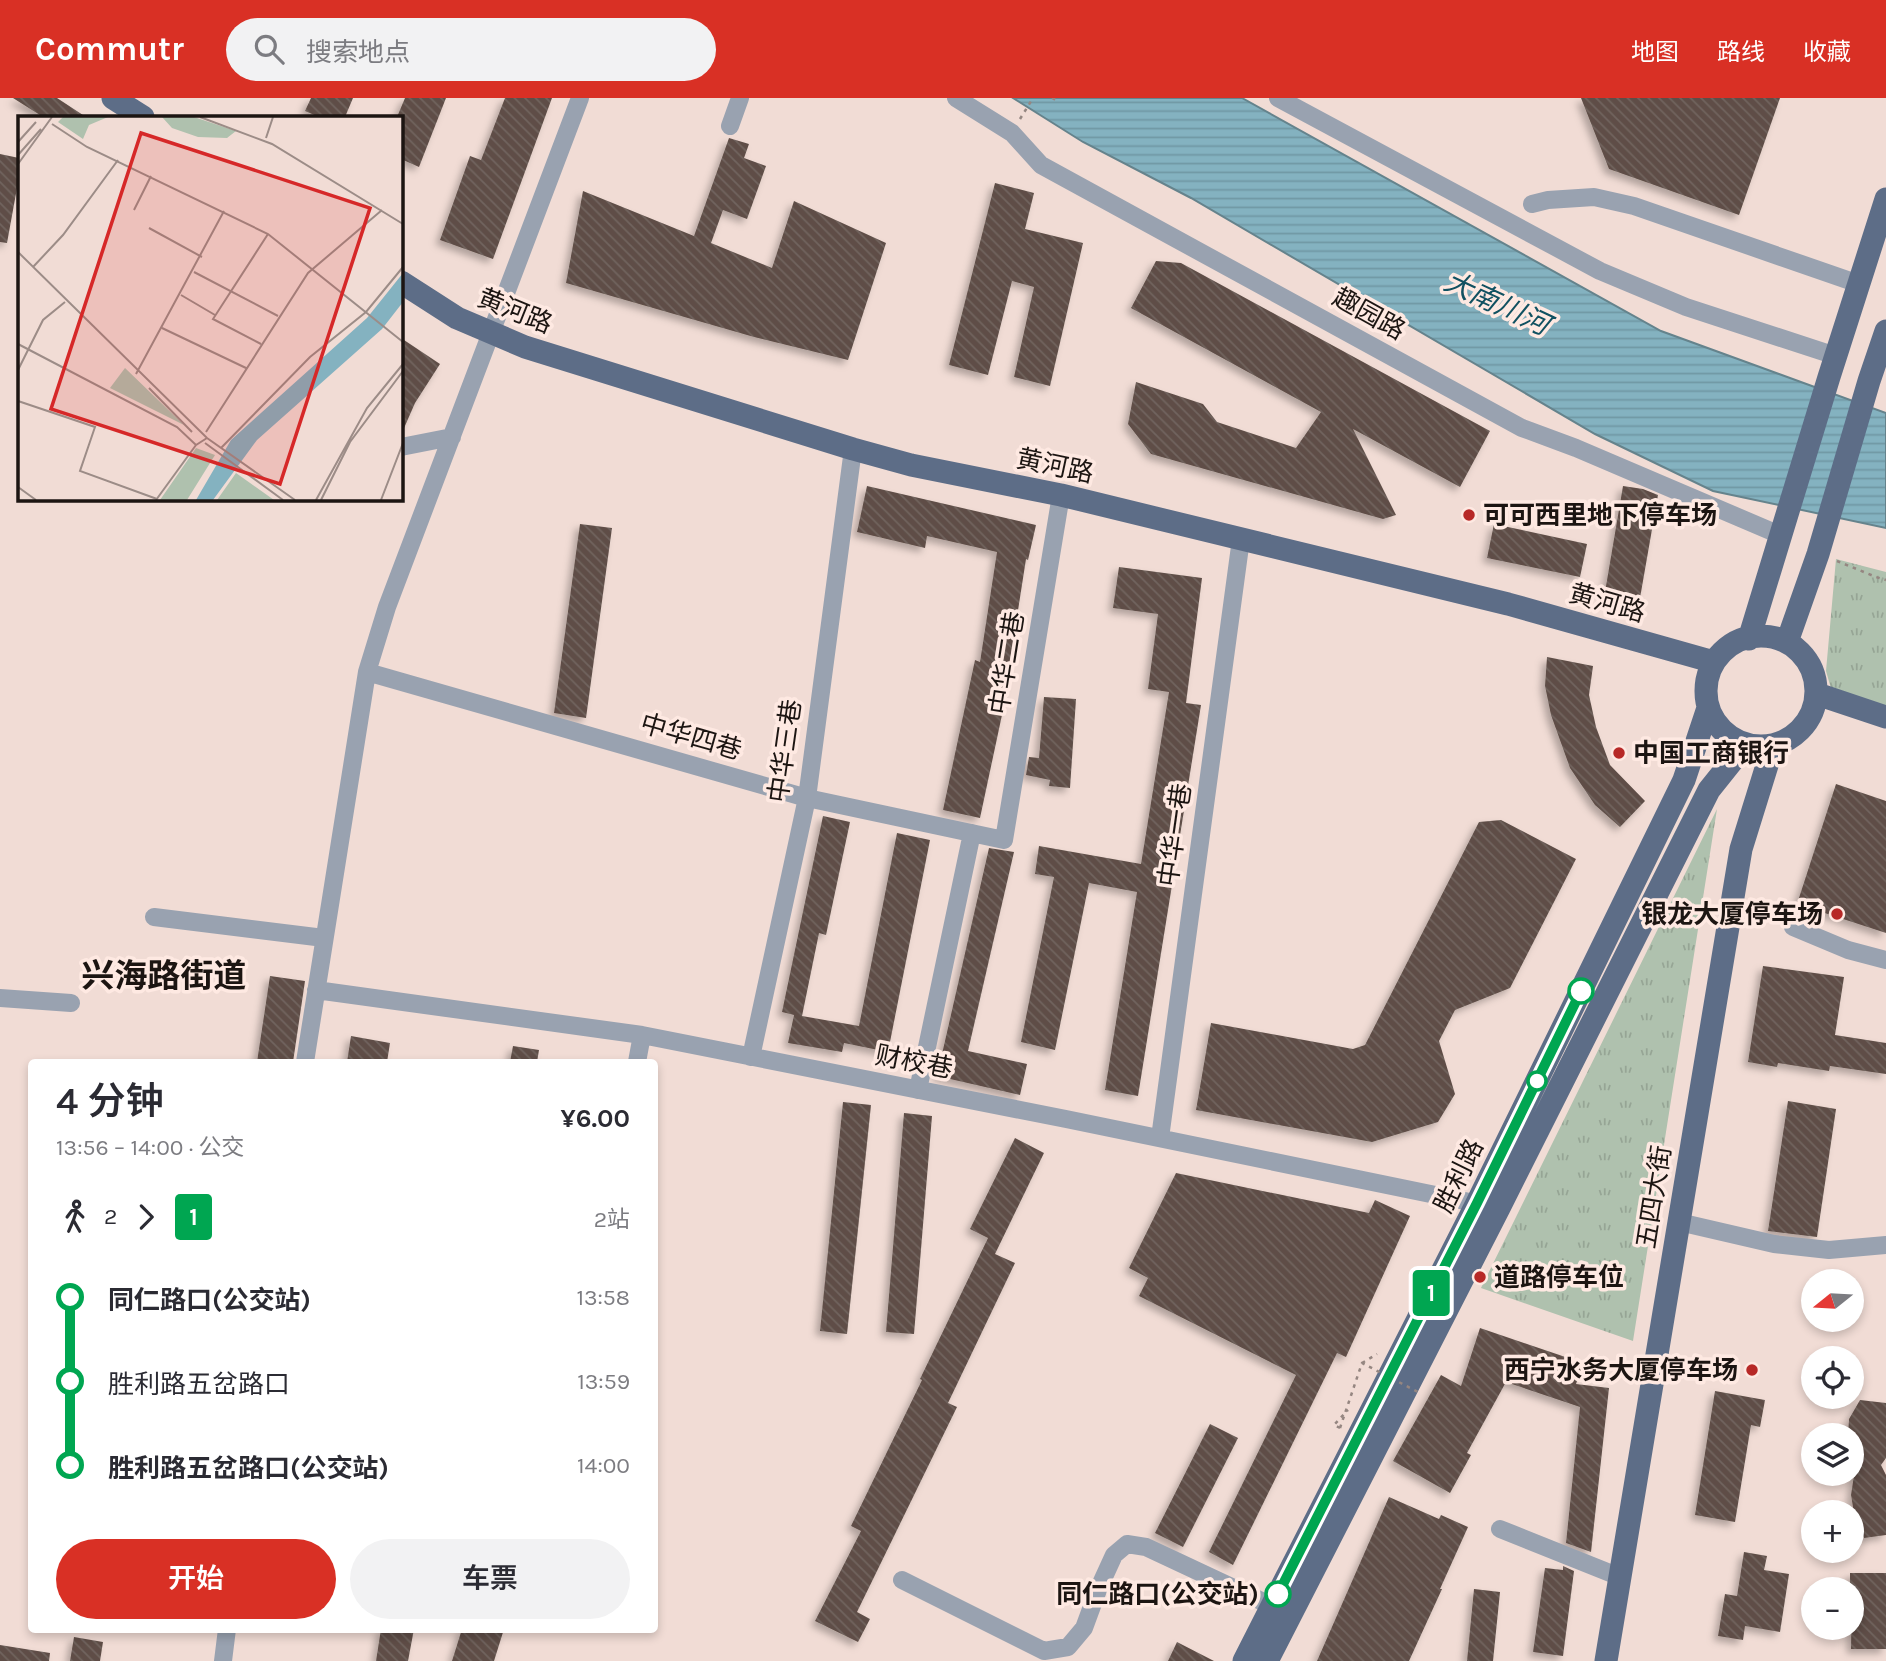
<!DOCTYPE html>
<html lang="zh">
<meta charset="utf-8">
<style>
body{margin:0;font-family:Karla,"Noto Sans SC",sans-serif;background:#f2f2f3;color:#2b2b33;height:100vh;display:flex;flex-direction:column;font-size:26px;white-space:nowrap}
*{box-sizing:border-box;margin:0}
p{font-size:23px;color:#7c7c81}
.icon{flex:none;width:38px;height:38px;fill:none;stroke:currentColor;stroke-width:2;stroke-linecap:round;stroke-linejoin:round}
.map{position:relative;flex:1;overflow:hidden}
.details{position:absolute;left:28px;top:961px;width:630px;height:574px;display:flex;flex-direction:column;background:#fff;border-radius:7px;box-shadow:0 4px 10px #0003}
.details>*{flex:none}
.badge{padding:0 14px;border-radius:5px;font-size:24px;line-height:46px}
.needle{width:46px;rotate:252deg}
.tools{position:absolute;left:1801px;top:1171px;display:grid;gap:14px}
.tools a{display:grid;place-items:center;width:63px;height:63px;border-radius:50%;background:#fff;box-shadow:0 4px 10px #0003;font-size:35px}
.map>.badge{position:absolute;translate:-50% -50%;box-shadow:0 0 0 4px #fff}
.legs{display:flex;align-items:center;gap:10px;height:77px;padding:0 28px;font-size:23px}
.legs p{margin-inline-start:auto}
.headline{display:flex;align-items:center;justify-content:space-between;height:119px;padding:0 28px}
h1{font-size:38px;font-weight:600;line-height:52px}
.action{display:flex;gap:14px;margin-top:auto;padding:14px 28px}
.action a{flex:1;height:80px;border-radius:42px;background:#d93025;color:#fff;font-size:28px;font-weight:600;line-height:80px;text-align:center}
.action a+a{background:#f2f2f3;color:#2b2b33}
ul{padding:0 28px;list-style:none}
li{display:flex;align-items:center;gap:24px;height:84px;font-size:26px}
li i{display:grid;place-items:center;width:10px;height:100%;margin:0 9px;background:currentColor}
li i::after{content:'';width:18px;height:18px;margin:-9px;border:5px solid;border-radius:50%;background:#fff}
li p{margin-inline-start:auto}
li:first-child i{background:linear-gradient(#0000 50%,currentColor 0)}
li:last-child i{background:linear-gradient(currentColor 50%,#0000 0)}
header{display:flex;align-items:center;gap:42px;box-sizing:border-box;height:98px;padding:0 35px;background:#d93025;color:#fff}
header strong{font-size:33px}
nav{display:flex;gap:38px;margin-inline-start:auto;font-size:24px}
.search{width:490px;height:63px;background:#f2f2f3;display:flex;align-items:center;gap:18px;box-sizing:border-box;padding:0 24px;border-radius:38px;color:#7c7c81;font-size:26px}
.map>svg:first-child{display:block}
</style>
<header>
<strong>Commutr</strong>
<div class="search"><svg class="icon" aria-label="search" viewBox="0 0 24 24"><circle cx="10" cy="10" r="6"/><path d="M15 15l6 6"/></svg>搜索地点</div>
<nav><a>地图</a><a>路线</a><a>收藏</a></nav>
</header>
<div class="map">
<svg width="1886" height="1563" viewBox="0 0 1886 1563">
<defs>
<pattern id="park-tufts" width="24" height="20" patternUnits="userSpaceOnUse" patternTransform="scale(1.75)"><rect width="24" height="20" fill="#afc1ae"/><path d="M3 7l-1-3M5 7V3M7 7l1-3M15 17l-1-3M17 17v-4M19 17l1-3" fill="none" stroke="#96a595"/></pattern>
<pattern id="water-rules" width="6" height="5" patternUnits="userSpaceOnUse" patternTransform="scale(1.75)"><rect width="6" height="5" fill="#84b2c0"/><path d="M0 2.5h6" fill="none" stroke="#7198a4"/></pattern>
<pattern id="building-back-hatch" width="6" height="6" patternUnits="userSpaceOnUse" patternTransform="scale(1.75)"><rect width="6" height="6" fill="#5e4e47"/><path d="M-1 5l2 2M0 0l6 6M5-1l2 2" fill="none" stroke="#71635e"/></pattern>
<filter id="shadow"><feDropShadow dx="-4.5" dy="4.5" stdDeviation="3.5" flood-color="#0004"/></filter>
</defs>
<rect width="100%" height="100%" fill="#f1dcd5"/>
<!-- park -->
<path fill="url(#park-tufts)" d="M 1836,461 L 1886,474 L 1886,610 L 1832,594 L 1826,573 Z
M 1717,711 L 1633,1243 L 1481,1190 Z"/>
<!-- water -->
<path fill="url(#water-rules)" stroke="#65838c" stroke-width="2" d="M 1013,0 L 1242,0 L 1661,233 L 1886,315 L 1886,430 L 1713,393 L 1595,336 L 1191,100 L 1083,44 Z"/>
<!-- building -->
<path fill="url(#building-back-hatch)" filter="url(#shadow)" d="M 13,0 L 57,0 L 86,19 L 43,19 Z
M 311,0 L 353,0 L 345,19 L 319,19 L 305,13 Z
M 405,0 L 446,0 L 419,69 L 401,61 L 401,19 L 397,19 Z
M 505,0 L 552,0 L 493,161 L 440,142 L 470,58 L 481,62 Z
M 1581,0 L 1780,0 L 1739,117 L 1609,71 Z
M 729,40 L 749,46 L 744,60 L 766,68 L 747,121 L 723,112 L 711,145 L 772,170 L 794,103 L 886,145 L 848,262 L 754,239 L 566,185 L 583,93 L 694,138 Z
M 0,56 L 19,60 L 19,79 L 7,145 L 0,144 Z
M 995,85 L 1034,95 L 1025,131 L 1083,145 L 1050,288 L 1014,279 L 1034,189 L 1012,183 L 988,277 L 949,267 Z
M 1156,163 L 1181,165 L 1490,333 L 1460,389 L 1353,331 L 1396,417 L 1383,421 L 1151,356 L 1128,326 L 1136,284 L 1203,306 L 1217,324 L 1296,350 L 1321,314 L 1131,210 Z
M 401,240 L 440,266 L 415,305 L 401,337 Z
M 867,388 L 1036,427 L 1028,462 L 1026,461 L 1009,570 L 1012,570 L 980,720 L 943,712 L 975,562 L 980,564 L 997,454 L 927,438 L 925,450 L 857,434 Z
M 1623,388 L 1643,391 L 1658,397 L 1640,500 L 1605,494 Z
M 580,426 L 612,430 L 586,620 L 554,615 Z
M 1494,426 L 1587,446 L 1580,479 L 1487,460 Z
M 1119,469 L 1202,480 L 1186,605 L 1201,607 L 1138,998 L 1105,992 L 1137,794 L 1089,785 L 1055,952 L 1021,944 L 1054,779 L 1035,776 L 1039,748 L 1141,766 L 1169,594 L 1148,591 L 1158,516 L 1113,510 Z
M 1547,559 L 1593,568 L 1589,597 L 1596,629 L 1610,667 L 1645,703 L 1620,729 L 1595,707 L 1570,670 L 1551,617 L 1545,588 Z
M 1044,599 L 1076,601 L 1070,690 L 1049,688 L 1050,682 L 1026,677 L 1029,659 L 1039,660 Z
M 1836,686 L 1886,703 L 1886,835 L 1797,806 Z
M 823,718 L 850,724 L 826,837 L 819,835 L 802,918 L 859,928 L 897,735 L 930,742 L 888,954 L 844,945 L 842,954 L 788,945 L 794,917 L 782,914 Z
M 1501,722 L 1576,761 L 1510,890 L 1455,912 L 1439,943 L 1455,996 L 1438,1024 L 1372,1044 L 1196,1012 L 1211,925 L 1353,951 L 1365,947 L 1479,724 Z
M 989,750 L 1014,754 L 968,953 L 1027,966 L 1020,997 L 937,978 Z
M 1763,868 L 1844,879 L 1835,937 L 1886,945 L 1886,976 L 1830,968 L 1829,973 L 1778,965 L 1777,969 L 1748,964 Z
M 270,878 L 305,883 L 293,964 L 257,964 Z
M 351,938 L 390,945 L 387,964 L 347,964 Z
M 513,948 L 539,952 L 537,964 L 510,964 Z
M 1788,1003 L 1836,1011 L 1817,1139 L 1768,1133 Z
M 843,1004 L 871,1007 L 847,1236 L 820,1233 Z
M 904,1015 L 932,1018 L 914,1236 L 886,1234 Z
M 1015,1040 L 1044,1055 L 995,1156 L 1015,1165 L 948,1305 L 957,1309 L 857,1514 L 870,1521 L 858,1544 L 815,1523 L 861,1433 L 851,1428 L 922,1282 L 920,1281 L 988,1140 L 970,1131 Z
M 1176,1075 L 1369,1115 L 1375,1102 L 1410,1118 L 1346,1259 L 1337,1255 L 1233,1467 L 1209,1454 L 1296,1277 L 1139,1198 L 1148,1180 L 1129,1170 Z
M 1480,1230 L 1583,1265 L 1576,1286 L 1609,1290 L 1591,1454 L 1566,1445 L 1580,1309 L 1506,1284 L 1467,1355 L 1471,1357 L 1450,1395 L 1393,1363 L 1441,1277 L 1461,1288 Z
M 1715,1293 L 1765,1302 L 1760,1329 L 1751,1327 L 1735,1424 L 1695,1417 Z
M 1860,1302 L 1886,1305 L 1886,1360 L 1881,1367 L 1886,1377 L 1886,1437 L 1864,1440 L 1855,1421 L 1851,1397 L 1855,1371 L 1852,1361 L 1852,1337 L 1848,1337 L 1849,1321 Z
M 1210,1326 L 1238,1340 L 1183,1449 L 1155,1435 Z
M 1389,1399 L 1439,1421 L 1441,1417 L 1468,1429 L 1440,1491 L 1442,1491 L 1409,1563 L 1317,1563 Z
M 1744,1454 L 1767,1458 L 1764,1472 L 1789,1476 L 1780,1534 L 1745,1528 L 1743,1542 L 1718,1538 L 1725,1496 L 1737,1498 Z
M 1563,1468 L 1574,1473 L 1563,1558 L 1533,1554 L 1545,1470 L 1563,1472 Z
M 1850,1475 L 1886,1475 L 1886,1551 L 1851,1551 L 1852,1491 L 1850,1491 Z
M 1474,1491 L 1500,1494 L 1493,1563 L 1467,1563 Z
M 381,1531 L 414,1531 L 408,1563 L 376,1563 Z
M 462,1531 L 504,1531 L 494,1563 L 452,1563 Z
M 74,1539 L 103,1544 L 100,1563 L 70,1563 Z
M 1177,1544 L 1214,1563 L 1168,1563 Z
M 0,1547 L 50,1555 L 49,1563 L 0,1563 Z"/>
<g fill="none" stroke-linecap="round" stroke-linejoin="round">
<!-- path -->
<path stroke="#958681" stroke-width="2.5" stroke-dasharray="3.5 5" stroke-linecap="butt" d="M 1052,0 L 1056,2 L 1057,0
M 1020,21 L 1033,0
M 1837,463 L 1876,479 L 1886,482
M 1362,1265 L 1377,1256
M 1340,1330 L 1334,1327 L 1348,1312"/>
<!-- minor -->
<path stroke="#99a2b0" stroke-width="18" d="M 956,0 L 1012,35 L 1041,67 L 1522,330 L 1576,350 L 1780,437
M 1278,0 L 1600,173 L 1686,209 L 1836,258
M 730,28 L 740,0
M 1532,106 L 1548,102 L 1594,99 L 1634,108 L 1859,186
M 401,349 L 452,339
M 367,574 L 807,700 L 1004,742 L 1061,397
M 154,819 L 324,840
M 1793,829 L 1848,852 L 1886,862
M 316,892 L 642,937 L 1066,1021 L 1489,1108
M 0,900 L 71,905
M 751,959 L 807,700 L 853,351
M 305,964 L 367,574 L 387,509 L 580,0
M 637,964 L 642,937
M 918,992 L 972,735
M 1160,1040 L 1241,441
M 1679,1124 L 1774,1146 L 1829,1152 L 1886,1147
M 1500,1431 L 1620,1479
M 902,1482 L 1044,1553 L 1068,1549 L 1084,1530 L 1098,1492 L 1114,1457 L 1127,1446 L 1146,1449 L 1272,1508
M 223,1563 L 227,1531"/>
<!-- major -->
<path stroke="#5d6d87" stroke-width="23" d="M 113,0 L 143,19
M 401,184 L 457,220 L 525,249 L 853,351 L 911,367 L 1061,397 L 1508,506 L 1714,564
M1706 593a55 55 0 1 1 110 0a55 55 0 1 1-110 0Z
M 1749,541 L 1829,279 L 1886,101
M 1787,544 L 1818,456 L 1869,283 L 1886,233
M 1817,596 L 1886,619
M 1244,1563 L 1477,1105 L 1684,682 L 1708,610
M 1267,1563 L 1499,1110 L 1709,692 L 1745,647
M 1606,1563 L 1741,751 L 1773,648"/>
<!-- path-bridge -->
<path stroke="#958681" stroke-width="2.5" stroke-dasharray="3.5 5" stroke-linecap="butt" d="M 1340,1330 L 1362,1265 L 1418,1294"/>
</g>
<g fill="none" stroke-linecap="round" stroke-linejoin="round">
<defs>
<path id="line-1" d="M 1278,1496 L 1477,1105 L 1581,893"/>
</defs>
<!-- line-1 casing -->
<use href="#line-1" stroke="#fff" stroke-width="16"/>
<!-- line-1 -->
<use href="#line-1" stroke="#00a651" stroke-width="10"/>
</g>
<!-- markers -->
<g fill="#b72826" stroke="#fee9e2" stroke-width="2.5">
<circle cx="1469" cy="417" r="7"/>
<circle cx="1619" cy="655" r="7"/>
<circle cx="1837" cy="816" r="7"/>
<circle cx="1480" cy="1179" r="7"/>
<circle cx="1752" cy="1272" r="7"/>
</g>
<g fill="#fff" stroke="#00a651" stroke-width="3.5">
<circle cx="1581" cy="893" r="12"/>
<circle cx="1537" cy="983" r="9"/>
<circle cx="1278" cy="1496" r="12"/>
</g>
<g text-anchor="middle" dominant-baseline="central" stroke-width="7" stroke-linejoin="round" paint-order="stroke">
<!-- street labels -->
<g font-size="26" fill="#1c1512" stroke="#fee9e2">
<text transform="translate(515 213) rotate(22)">黄河路</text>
<text transform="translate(1369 216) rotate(29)">趣园路</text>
<text transform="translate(1055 368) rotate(12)">黄河路</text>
<text transform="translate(1607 505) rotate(16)">黄河路</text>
<text transform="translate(1007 565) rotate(-81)">中华二巷</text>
<text transform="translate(691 639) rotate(16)">中华四巷</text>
<text transform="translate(785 653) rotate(-82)">中华三巷</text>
<text transform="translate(1175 737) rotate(-82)">中华一巷</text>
<text transform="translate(914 964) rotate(11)">财校巷</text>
<text transform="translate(1459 1078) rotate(-64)">胜利路</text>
<text transform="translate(1654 1099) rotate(-81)">五四大街</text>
</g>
<!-- poi labels -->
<g font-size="26" font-weight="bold" fill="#1c1512" stroke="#fee9e2" text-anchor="start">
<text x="1483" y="417">可可西里地下停车场</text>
<text x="1633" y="655">中国工商银行</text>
<text x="1823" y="816" text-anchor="end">银龙大厦停车场</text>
<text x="1494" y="1179">道路停车位</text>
<text x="1738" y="1272" text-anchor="end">西宁水务大厦停车场</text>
</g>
<!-- stop labels -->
<g font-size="26" font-weight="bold" fill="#1c1512" stroke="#fee9e2" text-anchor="end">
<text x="1259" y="1496">同仁路口(公交站)</text>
</g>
<!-- water labels -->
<g font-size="28" font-style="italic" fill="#115161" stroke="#fee9e2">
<text transform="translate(1497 205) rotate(25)">大南川河</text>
</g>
<!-- district labels -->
<g font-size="33" font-weight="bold" fill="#1c1512" stroke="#fee9e2">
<text x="164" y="878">兴海路街道</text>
</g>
</g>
<!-- overview -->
<g transform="translate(18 18)">
<rect width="385" height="385" fill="#f1dcd5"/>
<path d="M 45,1 L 90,1 L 71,9 L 65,23 L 40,6 ZM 144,1 L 176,1 L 218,15 L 209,22 L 180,21 L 154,12 ZM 107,252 L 166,309 L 92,272 ZM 178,332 L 197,339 L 169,384 L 142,384 ZM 218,357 L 256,384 L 199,384 Z" fill="#afc1ae"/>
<path d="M 385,157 L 385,186 L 364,213 L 239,324 L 195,384 L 178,384 L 213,324 L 349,202 Z" fill="#84b2c0"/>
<path fill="none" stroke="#9c8c87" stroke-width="2" d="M 182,1 L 254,28 L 385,108M 34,8 L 69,31 L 250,118 L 385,226M 248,22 L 255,1M 0,26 L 18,6M 0,39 L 23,13M 0,48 L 34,1M 116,94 L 133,60M 131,112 L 184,141M 0,136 L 189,322 L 277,384M 15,151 L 45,119 L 100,44M 176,156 L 260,200M 163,179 L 197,199M 144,212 L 228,252M 0,228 L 159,311 L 178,329 L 189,322M 243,228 L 195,203 L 250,118M 0,254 L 25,204 L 47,186M 118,258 L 206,95M 131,272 L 174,316M 0,285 L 77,311 L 62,355 L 139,383M 188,316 L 290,157 L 364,94M 187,327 L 265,384M 203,332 L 292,241 L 348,196 L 385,151M 0,371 L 18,384M 138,384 L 178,329M 298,384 L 349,292 L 385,248M 303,384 L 332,326 L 385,255M 363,384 L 385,327"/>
<path fill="#d62828" fill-opacity="0.15" stroke="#d62828" stroke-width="3.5" d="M 123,17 L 352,92 L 262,368 L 33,293 Z"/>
<rect width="385" height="385" fill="none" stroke="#1c1512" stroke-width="3.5"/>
</g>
</svg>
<div class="tools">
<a><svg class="needle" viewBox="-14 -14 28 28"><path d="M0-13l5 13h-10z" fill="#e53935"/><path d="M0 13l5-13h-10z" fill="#7c7c81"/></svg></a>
<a><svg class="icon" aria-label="locate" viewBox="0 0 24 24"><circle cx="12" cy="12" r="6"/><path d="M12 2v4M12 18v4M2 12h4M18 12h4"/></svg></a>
<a><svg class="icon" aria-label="layers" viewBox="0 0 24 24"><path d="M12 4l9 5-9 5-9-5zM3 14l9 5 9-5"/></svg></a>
<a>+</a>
<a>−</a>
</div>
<b class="badge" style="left:1431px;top:1195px;background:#00a651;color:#fff">1</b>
<section class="details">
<div class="headline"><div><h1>4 分钟</h1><p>13:56 – 14:00 · 公交</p></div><b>¥6.00</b></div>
<div class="legs"><svg class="icon" aria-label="walk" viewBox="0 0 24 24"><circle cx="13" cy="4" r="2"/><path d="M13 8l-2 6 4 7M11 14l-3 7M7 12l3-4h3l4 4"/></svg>2<svg class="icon" aria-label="forward" viewBox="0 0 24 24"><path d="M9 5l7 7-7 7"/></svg><b class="badge" style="background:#00a651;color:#fff">1</b><p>2站</p></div>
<ul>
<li><i style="color:#00a651"></i><b>同仁路口(公交站)</b><p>13:58</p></li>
<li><i style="color:#00a651"></i><span>胜利路五岔路口</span><p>13:59</p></li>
<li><i style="color:#00a651"></i><b>胜利路五岔路口(公交站)</b><p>14:00</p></li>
</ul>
<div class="action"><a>开始</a><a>车票</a></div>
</section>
</div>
